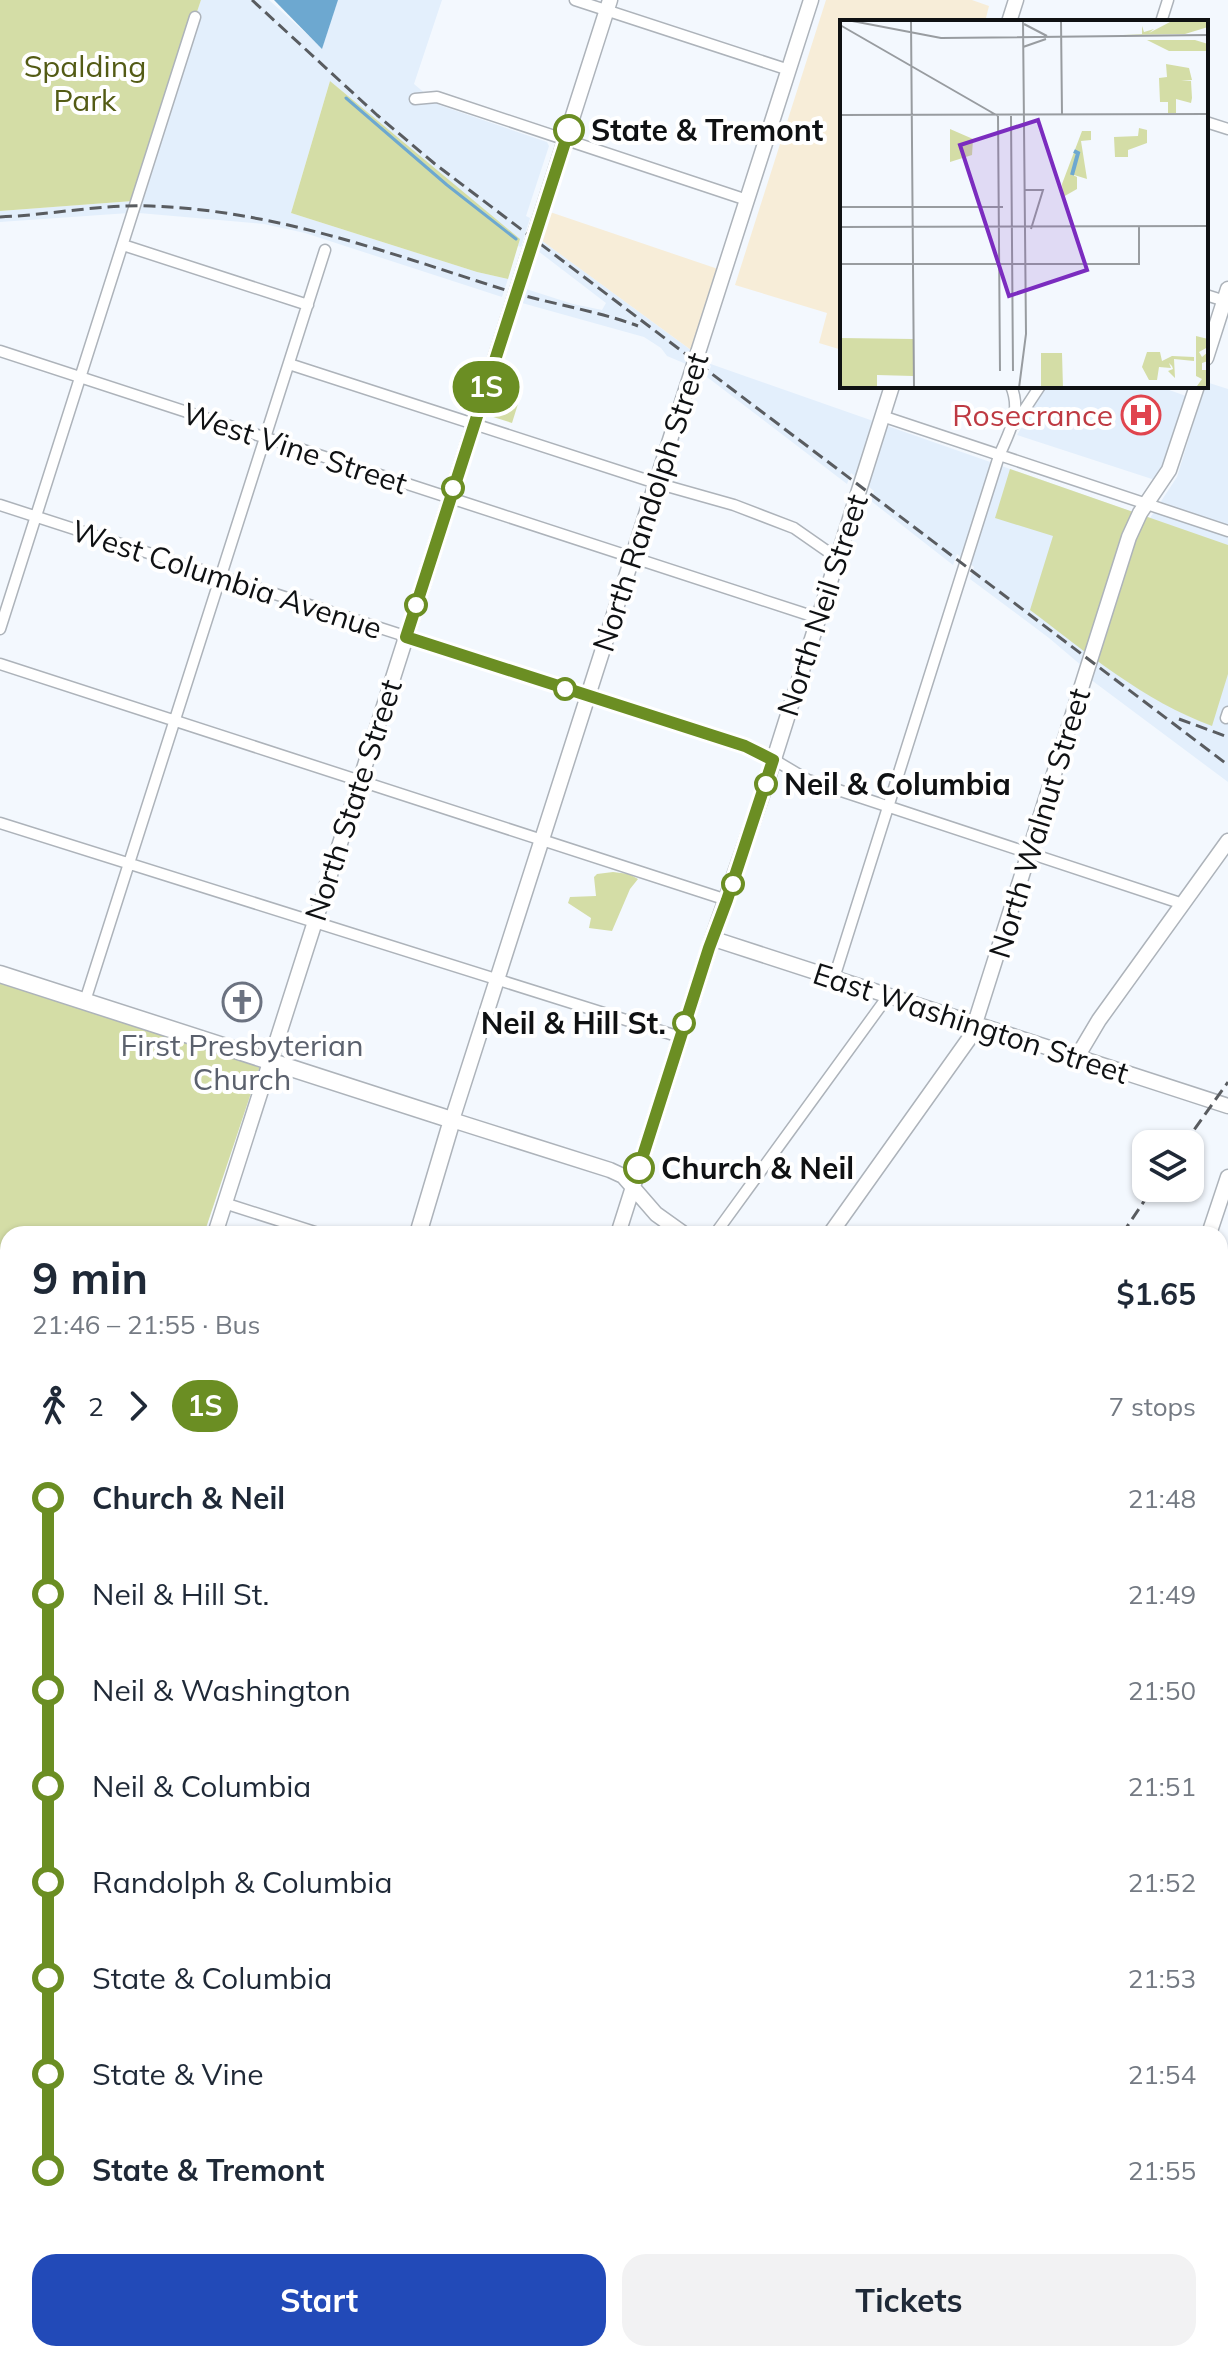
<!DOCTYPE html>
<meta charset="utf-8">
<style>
body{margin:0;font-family:Mulish,sans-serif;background:#f2f2f3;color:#1f2937;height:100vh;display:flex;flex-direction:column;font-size:30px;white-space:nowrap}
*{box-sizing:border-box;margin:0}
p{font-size:26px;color:#747a83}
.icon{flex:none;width:44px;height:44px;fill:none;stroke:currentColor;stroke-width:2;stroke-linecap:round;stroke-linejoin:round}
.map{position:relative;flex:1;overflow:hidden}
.side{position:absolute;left:0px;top:1226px;width:1228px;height:1136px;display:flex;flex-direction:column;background:#fff;border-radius:24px 24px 0 0;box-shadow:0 2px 6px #0004}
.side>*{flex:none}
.badge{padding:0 16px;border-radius:26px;font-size:28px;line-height:52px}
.fabs{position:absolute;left:1132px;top:1130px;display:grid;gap:16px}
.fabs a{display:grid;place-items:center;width:72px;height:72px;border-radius:16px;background:#fff;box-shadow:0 2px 6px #0004;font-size:40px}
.map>.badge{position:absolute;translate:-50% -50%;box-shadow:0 0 0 4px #fff}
.legs{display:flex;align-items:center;gap:12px;height:88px;padding:0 32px;font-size:26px}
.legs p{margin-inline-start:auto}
.summary{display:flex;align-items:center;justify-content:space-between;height:136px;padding:0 32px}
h1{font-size:44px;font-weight:700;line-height:60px}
.primary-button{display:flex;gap:16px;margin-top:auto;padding:16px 32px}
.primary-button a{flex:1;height:92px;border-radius:24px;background:#224ab8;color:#fff;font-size:32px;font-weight:700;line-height:92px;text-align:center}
.primary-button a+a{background:#f2f2f3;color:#1f2937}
ul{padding:0 32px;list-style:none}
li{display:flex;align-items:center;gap:28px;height:96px;font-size:30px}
li i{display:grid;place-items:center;width:12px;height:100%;margin:0 10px;background:currentColor}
li i::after{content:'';width:20px;height:20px;margin:-10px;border:6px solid;border-radius:50%;background:#fff}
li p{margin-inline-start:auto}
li:first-child i{background:linear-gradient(#0000 50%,currentColor 0)}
li:last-child i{background:linear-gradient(currentColor 50%,#0000 0)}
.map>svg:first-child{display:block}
</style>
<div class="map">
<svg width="1228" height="2362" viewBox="0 0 1228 2362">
<rect width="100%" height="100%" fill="#f3f8fe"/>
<!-- built -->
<path fill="#e3effc" d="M 201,0 L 269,0 L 322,48 L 338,0 L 442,0 L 414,84 L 439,105 L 547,142 L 549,146 L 526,216 L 530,218 L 521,247 L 518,246 L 519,239 L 330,81 L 291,213 L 477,272 L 508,279 L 502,297 L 305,233 L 264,224 L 139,213 L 176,75 Z
M 133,201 L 129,213 L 0,222 L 0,211 Z
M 541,240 L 691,350 L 686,364 L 667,356 L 661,348 L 644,337 L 522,303 L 526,289 L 573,304 L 602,310 L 606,303 L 538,251 Z
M 705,362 L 1150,518 L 1177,477 L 1206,382 L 1228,389 L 1228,782 L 1090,679 L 1082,666 L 1049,638 L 970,579 L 974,567 L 957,554 L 953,565 L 871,501 L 874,491 L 851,473 L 847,484 L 707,377 L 711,366 Z
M 1046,386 L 1109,386 L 1121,390 L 1123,386 L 1158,386 L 1186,396 L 1164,466 L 1155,480 L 1017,435 Z
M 1220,1525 L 1228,1528 L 1228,1750 L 1220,1759 Z
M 74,2354 L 215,2354 L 235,2362 L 71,2362 Z"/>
<!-- education -->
<path fill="#f7edd8" d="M 826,0 L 972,0 L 989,6 L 985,22 L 842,22 L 842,350 L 819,343 L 827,313 L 735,285 Z
M 550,212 L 718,269 L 691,350 L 541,240 Z"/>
<!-- green -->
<path fill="#d4dda6" d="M 0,0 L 201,0 L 133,201 L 0,211 Z
M 330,81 L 520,239 L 508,279 L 477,272 L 291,213 Z
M 500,384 L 522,391 L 512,423 L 490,416 Z
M 1010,469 L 1228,545 L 1228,674 L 1212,726 C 1144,701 1087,653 1030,610 L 1053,536 L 995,518 Z
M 613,872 L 629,874 L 638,879 L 630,889 L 612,931 L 589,928 L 591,918 L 568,903 L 570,897 L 596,896 L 594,877 L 597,874 Z
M 0,982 L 260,1066 L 204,1234 L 8,1234 L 8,1284 L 0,1281 Z
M 1228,1769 L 1228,1870 L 1220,1876 L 1220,1775 Z
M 1220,2281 L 1228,2284 L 1228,2362 L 1064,2362 L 1067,2354 L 1220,2354 Z
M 728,2354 L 725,2362 L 565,2362 L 543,2355 Z"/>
<!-- water -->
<path fill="#6da8d0" d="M 274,0 L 338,0 L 322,49 Z"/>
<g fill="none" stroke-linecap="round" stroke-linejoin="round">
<!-- stream -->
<path stroke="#6da8d0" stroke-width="3" d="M 346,98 L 447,185 L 516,239"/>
<defs>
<path id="street" d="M 575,0 L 789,70
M 1161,22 L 1168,0
M 415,99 L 437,97 L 747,200
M 1206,122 L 1228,129
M 123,245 L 308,305
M 1206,295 L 1228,302
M 0,351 L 818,618
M 289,364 L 656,483 L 734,505 L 794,528 L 837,558
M 882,416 L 1228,531
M 1015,424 L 1040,386
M 0,505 L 745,746 L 766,755 L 808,780 L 1183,904
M 0,629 L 195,17
M 0,664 L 727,900
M 1226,718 L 1228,712
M 0,823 L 680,1037
M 834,978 L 999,456 C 1009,432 1022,412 1011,386
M 85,1001 L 325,250
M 224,1203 L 321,1234
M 715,1234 L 888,996
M 1220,1363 L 1228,1366
M 0,1447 L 8,1450
M 1220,1521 L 1228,1523
M 0,1599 L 8,1602
M 1220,1767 L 1228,1762
M 1220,1888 L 1228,1882
M 0,2034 L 8,2036
M 1220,2141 L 1228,2144
M 874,2354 L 900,2362
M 368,2362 L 372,2354
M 1050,2362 L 1053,2354"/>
<path id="secondary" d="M 1009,22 L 1016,0
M 1206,358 L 1228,289
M 714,939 L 1228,1106
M 1077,1057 L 1099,1020 L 1228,841
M 215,1234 L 610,0
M 618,1234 L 709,948 L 768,778 L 892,386
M 684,1234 L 656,1214 L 623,1176 L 610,1170 L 452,1120 L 811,0
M 830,1234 L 971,1036 L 1129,537 L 1140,513 L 1169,470 L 1197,386
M 1209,1234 L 1228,1177
M 0,1904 L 8,1877
M 1220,1988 L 1228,1990
M 1220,2271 L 1228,2273
M 0,2275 L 8,2277
M 255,2354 L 281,2362
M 59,2362 L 61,2354
M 848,2362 L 850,2354"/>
<path id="primary" d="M 0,974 L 452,1120 L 418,1234
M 0,1291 L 8,1294
M 1220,1680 L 1228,1682
M 262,2362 L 264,2354"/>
</defs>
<!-- street casing -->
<use href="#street" stroke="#adb3ba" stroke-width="13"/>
<!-- secondary casing -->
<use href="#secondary" stroke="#adb3ba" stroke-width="17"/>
<!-- primary casing -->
<use href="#primary" stroke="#adb3ba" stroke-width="19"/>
<!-- street -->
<use href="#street" stroke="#fff" stroke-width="10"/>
<!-- secondary -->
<use href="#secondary" stroke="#fff" stroke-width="14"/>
<!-- primary -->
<use href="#primary" stroke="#fff" stroke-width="16"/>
<!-- rail -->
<path stroke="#595c60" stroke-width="3" stroke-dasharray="12 6" stroke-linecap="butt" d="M 252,0 L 377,115 L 435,164 L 1228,765
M 0,217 C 50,215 101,204 151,206 C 281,211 393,255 515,293 C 556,305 598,311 638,326
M 1179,719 L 1228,737
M 1184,1144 L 1228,1082
M 1122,1234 L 1153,1188
M 424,2362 L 428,2354"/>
</g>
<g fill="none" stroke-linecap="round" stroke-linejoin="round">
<defs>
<path id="line-1" d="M 569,130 L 406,637 L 745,746 L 773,760 L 727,900 L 709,948 L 639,1168"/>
</defs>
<!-- line-1 casing -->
<use href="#line-1" stroke="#fff" stroke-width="18"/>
<!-- line-1 -->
<use href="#line-1" stroke="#6b8e23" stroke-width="12"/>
</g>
<!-- icons -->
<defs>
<symbol id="hospital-ring" viewBox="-11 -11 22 22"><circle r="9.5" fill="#fff" stroke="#e0444e" stroke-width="1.5"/><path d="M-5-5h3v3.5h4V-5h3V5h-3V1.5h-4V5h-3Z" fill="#e0444e"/></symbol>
<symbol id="church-ring" viewBox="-11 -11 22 22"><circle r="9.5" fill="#fff" stroke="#6b7280" stroke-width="1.5"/><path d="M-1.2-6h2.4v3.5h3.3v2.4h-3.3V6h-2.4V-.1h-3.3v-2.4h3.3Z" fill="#6b7280"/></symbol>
</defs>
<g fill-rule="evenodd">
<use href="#hospital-ring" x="1119" y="393" width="44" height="44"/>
<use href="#church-ring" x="220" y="980" width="44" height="44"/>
</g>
<!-- markers -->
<g fill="#fff" stroke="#6b8e23" stroke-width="4">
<circle cx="569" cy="130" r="14"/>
<circle cx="453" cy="488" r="10"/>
<circle cx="416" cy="605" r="10"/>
<circle cx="565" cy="689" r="10"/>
<circle cx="766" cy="784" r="10"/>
<circle cx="733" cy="884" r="10"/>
<circle cx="684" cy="1023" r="10"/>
<circle cx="639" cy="1168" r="14"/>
</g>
<g text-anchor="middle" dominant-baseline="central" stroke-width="8" stroke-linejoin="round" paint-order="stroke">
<!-- park labels -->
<g font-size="30" fill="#535b15" stroke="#fff">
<text x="85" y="66">Spalding<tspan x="85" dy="34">Park</tspan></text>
</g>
<!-- stop labels -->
<g font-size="30" font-weight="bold" fill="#0f1113" stroke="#fff" text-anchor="start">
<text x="591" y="130">State &amp; Tremont</text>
<text x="784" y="784">Neil &amp; Columbia</text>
<text x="666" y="1023" text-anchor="end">Neil &amp; Hill St.</text>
<text x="661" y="1168">Church &amp; Neil</text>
</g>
<!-- health labels -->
<g font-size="30" fill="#be3a42" stroke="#fff" text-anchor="end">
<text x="1113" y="415">Rosecrance</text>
</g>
<!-- street labels -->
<g font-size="30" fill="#0f1113" stroke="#fff">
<text transform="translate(295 448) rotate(18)">West Vine Street</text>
<text transform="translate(650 502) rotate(-72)">North Randolph Street</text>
<text transform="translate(227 579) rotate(18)">West Columbia Avenue</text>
<text transform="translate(822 605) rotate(-72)">North Neil Street</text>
<text transform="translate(353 800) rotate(-72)">North State Street</text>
<text transform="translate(1039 823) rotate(-73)">North Walnut Street</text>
<text transform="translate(971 1023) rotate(18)">East Washington Street</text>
</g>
<!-- worship labels -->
<g font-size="30" fill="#5b616d" stroke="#fff">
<text x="242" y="1045">First Presbyterian<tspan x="242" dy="34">Church</tspan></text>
</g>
</g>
<!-- overview -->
<g transform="translate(840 20)">
<rect width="368" height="368" fill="#f3f8fe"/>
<path d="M 368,0 L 368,7 L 345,14 L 283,15 L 302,14 L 302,6 L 304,12 L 314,9 L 309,13 L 330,2 ZM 307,20 L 355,20 L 368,24 L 368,31 L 329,31 ZM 326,44 L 349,48 L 352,60 L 341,61 L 351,61 L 352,78 L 351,83 L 336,79 L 336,93 L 328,93 L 328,82 L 320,82 L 319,58 L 327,57 ZM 299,108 L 307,110 L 307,123 L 288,130 L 288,137 L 275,137 L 274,117 L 298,116 ZM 110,109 L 133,119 L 132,135 L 110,142 ZM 242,111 L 251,111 L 251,120 L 241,121 L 247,159 L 231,154 L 237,157 L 237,169 L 223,177 L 222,164 ZM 356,316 L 368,319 L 368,327 L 359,332 L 362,337 L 368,332 L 368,341 L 362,343 L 362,350 L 368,350 L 368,366 L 357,366 L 362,359 L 356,356 ZM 0,318 L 73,319 L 73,356 L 37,355 L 37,368 L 0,368 ZM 307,332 L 320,332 L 322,341 L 332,336 L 354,337 L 354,341 L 334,339 L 335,358 L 328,351 L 333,349 L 332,346 L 329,343 L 331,348 L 319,347 L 317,360 L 309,360 L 302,347 ZM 201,333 L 222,333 L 223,368 L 201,368 Z" fill="#d4dda6"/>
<path fill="none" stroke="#6da8d0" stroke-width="4" d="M 232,155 L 238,133 L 234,131"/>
<path fill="none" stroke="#989ca0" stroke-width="2" d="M 7,0 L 101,18 L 368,15M 71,0 L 74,368M 221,0 L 222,95M 184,4 L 207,16M 0,5 L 158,96M 183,27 L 206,19M 0,95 L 368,94M 158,96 L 160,351M 171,96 L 173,351M 185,170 L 203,170 L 191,209M 0,187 L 163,187M 0,207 L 368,206M 0,244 L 299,244 L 299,206M 179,368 L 186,314 L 183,1"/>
<path fill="#7b2cbf" fill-opacity="0.15" stroke="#7b2cbf" stroke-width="4" d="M 198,100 L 247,250 L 169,276 L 120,125 Z"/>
<rect width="368" height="368" fill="none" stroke="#0f1113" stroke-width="4"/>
</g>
</svg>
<div class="fabs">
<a><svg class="icon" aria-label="layers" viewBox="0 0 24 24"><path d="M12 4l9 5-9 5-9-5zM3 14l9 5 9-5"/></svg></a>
</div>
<b class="badge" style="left:486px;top:387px;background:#6b8e23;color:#fff">1S</b>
<section class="side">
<div class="summary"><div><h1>9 min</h1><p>21:46 – 21:55 · Bus</p></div><b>$1.65</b></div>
<div class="legs"><svg class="icon" aria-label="walk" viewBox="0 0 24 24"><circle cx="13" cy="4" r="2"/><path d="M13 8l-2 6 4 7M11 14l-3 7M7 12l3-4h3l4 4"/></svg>2<svg class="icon" aria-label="forward" viewBox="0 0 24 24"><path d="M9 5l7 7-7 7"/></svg><b class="badge" style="background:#6b8e23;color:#fff">1S</b><p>7 stops</p></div>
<ul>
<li><i style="color:#6b8e23"></i><b>Church &amp; Neil</b><p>21:48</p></li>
<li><i style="color:#6b8e23"></i><span>Neil &amp; Hill St.</span><p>21:49</p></li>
<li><i style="color:#6b8e23"></i><span>Neil &amp; Washington</span><p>21:50</p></li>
<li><i style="color:#6b8e23"></i><span>Neil &amp; Columbia</span><p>21:51</p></li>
<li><i style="color:#6b8e23"></i><span>Randolph &amp; Columbia</span><p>21:52</p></li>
<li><i style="color:#6b8e23"></i><span>State &amp; Columbia</span><p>21:53</p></li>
<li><i style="color:#6b8e23"></i><span>State &amp; Vine</span><p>21:54</p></li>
<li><i style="color:#6b8e23"></i><b>State &amp; Tremont</b><p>21:55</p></li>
</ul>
<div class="primary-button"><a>Start</a><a>Tickets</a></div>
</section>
</div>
